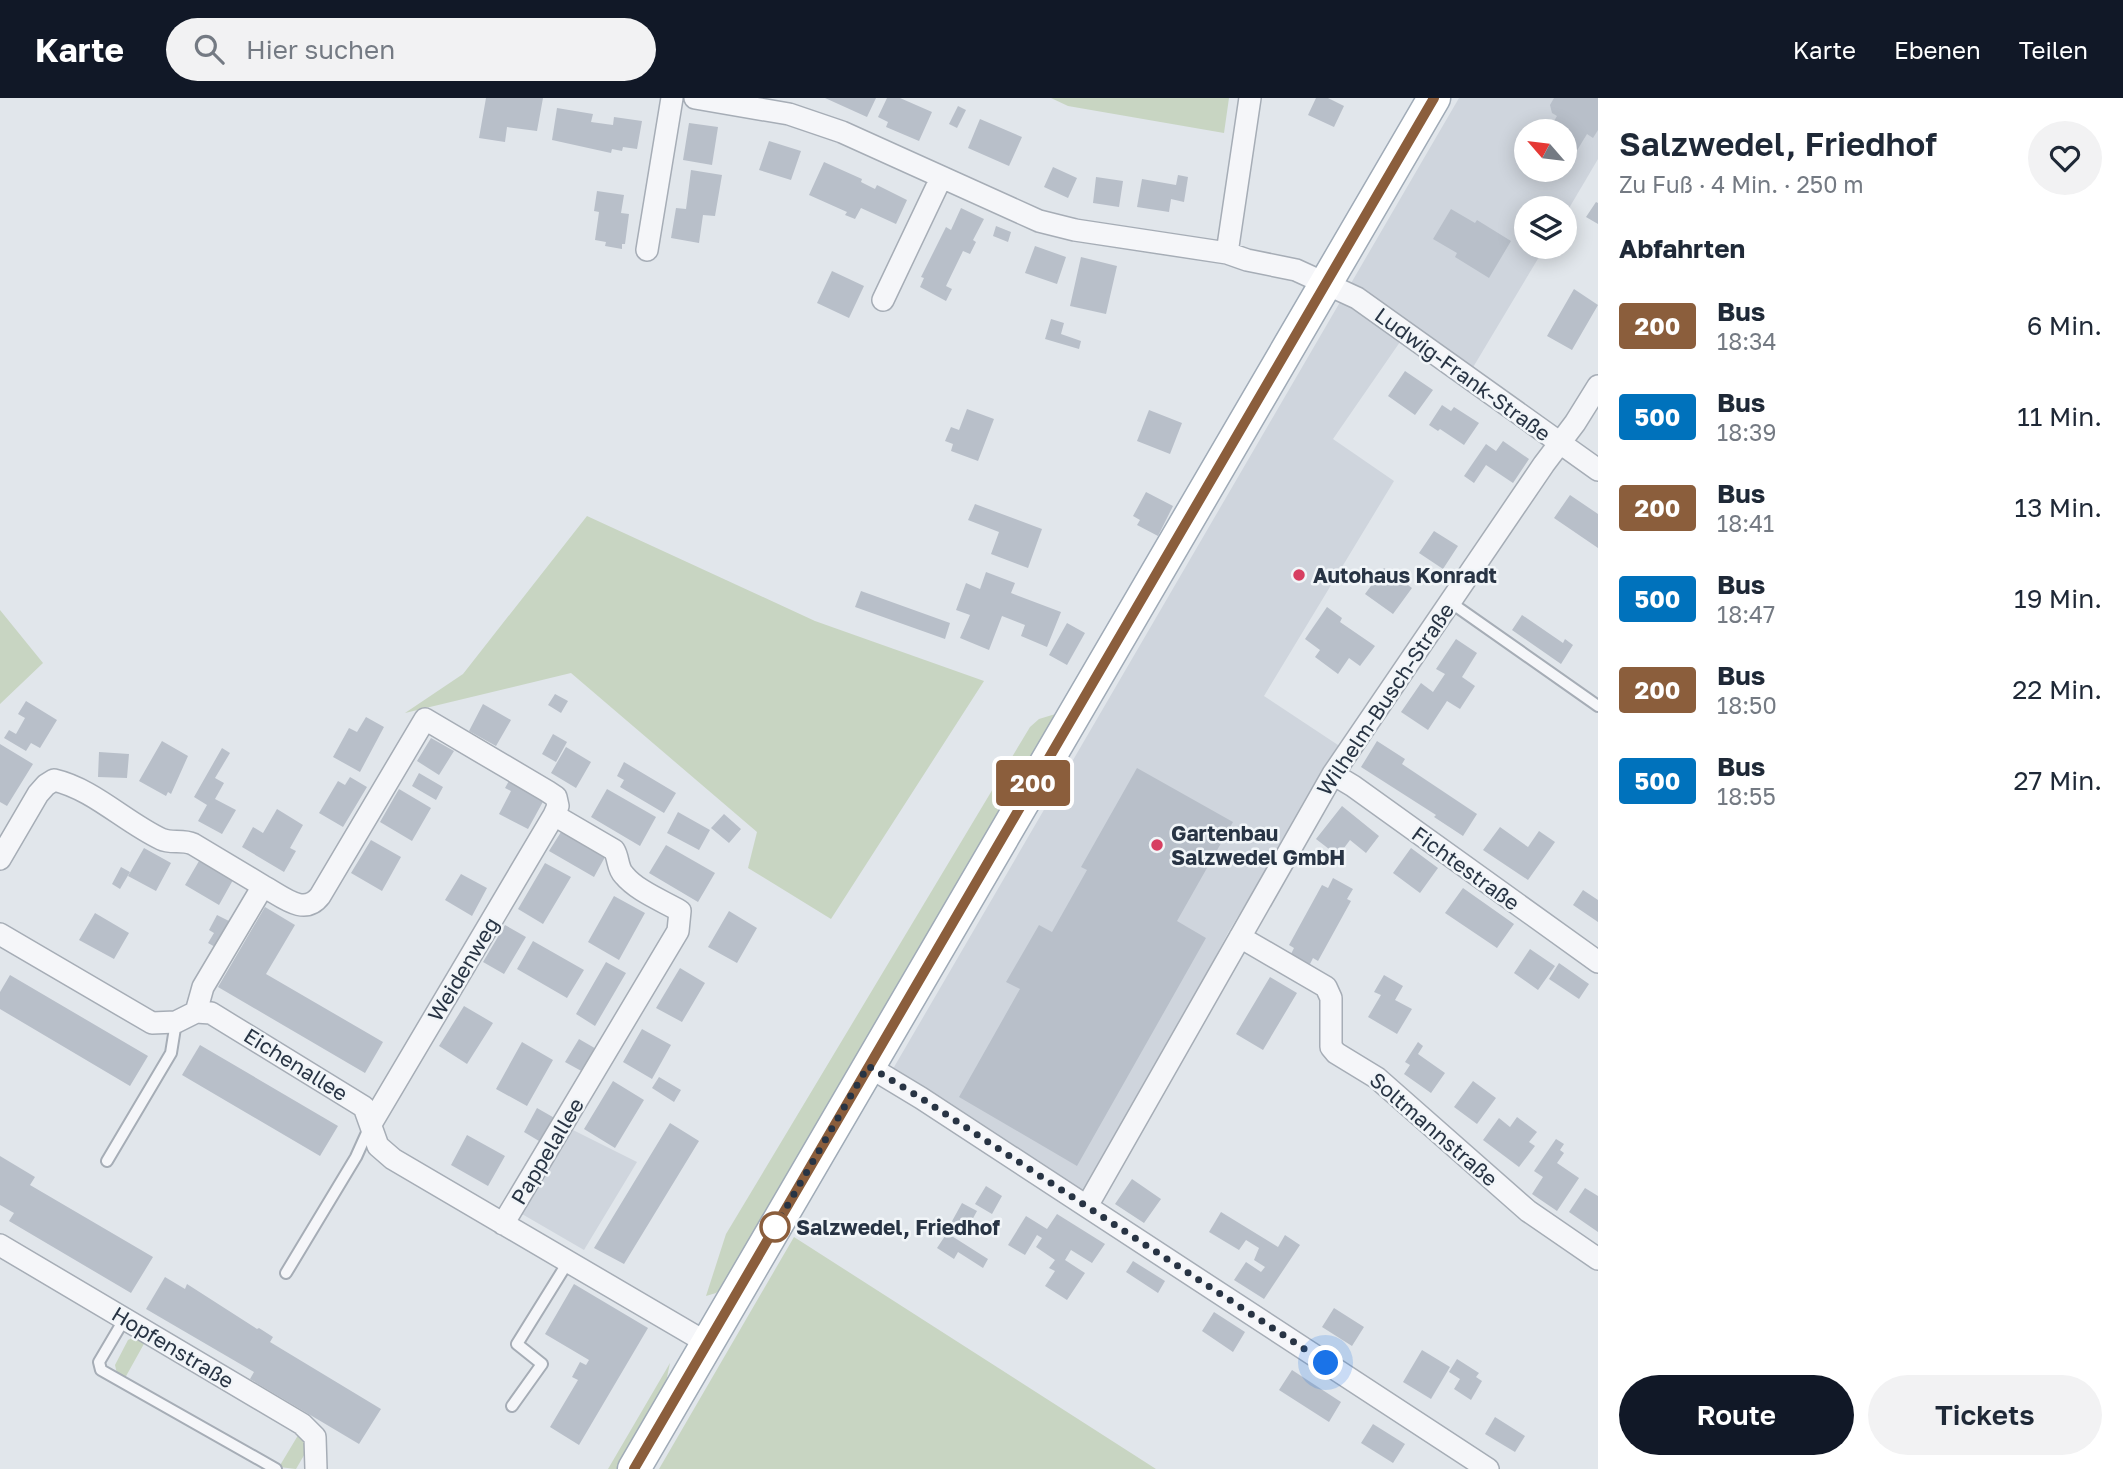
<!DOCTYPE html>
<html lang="de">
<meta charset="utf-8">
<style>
body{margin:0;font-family:"Golos Text",sans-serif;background:#f2f2f3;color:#1f2937;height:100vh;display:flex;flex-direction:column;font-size:26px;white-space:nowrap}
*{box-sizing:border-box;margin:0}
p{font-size:23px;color:#747a83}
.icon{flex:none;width:38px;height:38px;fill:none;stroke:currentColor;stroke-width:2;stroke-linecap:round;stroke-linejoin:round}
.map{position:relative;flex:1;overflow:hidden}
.panel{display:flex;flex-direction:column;background:#fff;width:525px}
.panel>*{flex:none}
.badge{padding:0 14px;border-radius:5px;font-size:24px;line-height:46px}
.needle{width:46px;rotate:298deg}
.tools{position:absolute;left:1514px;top:21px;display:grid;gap:14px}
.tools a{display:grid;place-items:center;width:63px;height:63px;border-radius:50%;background:#fff;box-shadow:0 4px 18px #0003;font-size:35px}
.you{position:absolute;width:35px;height:35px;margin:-18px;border:5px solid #fff;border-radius:50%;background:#1a73e8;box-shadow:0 0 0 10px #1a73e833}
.map>.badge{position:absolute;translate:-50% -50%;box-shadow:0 0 0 4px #fff}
h2{padding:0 21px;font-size:26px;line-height:63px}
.round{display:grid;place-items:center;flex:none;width:74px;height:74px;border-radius:37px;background:#f2f2f3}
.head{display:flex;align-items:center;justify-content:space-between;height:119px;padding:0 21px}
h1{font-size:33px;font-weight:600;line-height:52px}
.button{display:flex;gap:14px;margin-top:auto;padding:14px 21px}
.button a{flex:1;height:80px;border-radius:42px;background:#111827;color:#fff;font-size:28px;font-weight:600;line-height:80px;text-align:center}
.button a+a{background:#f2f2f3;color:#1f2937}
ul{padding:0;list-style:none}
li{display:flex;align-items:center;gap:21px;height:91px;padding:0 21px}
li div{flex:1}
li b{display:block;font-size:26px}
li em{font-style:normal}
li .badge{min-width:77px;font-weight:700;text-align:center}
header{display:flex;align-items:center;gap:42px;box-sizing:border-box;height:98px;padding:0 35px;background:#111827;color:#fff}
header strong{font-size:33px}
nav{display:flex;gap:38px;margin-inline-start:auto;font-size:24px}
.search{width:490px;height:63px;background:#f2f2f3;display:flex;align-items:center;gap:18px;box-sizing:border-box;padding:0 24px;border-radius:38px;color:#747a83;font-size:26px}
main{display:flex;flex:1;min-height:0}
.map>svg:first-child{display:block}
</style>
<header>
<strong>Karte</strong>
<div class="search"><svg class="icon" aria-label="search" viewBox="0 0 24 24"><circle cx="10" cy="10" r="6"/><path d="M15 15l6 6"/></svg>Hier suchen</div>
<nav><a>Karte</a><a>Ebenen</a><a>Teilen</a></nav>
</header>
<main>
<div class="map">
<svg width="1598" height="1371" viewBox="0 0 1598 1371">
<rect width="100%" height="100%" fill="#e1e6eb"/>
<!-- built -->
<path fill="#cfd5dd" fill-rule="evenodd" d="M 1459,0 L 1598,0 L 1598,61 L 1565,117 L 1564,110 L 1526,110 L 1526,149 L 1545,149 L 1472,271 L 1411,228 L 1333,341 L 1394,383 L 1264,598 L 1341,649 L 1229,833 L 1086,1104 L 890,976 ZM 1526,33 L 1564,33 L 1564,72 L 1526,72 Z
M 571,1031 L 637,1064 L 584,1152 L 522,1116 L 526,1105 Z"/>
<!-- green -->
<path fill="#c8d5c2" d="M 1051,0 L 1229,0 L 1224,35 L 1068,8 Z
M 587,418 L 815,523 L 984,583 L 831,821 L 748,770 L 757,734 L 571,575 L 405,615 L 463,576 Z
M 0,512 L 43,565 L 0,606 Z
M 1062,614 L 734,1179 L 716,1195 L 706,1198 L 726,1136 L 1030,629 L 1039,621 Z
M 794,1139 L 1156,1371 L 659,1371 Z
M 132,1240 L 138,1240 L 145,1244 L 125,1280 L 117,1276 L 115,1267 L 128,1242 Z
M 670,1265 L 664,1293 L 623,1371 L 608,1371 Z
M 300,1334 L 310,1347 L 296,1371 L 279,1369 Z"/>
<!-- building -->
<path fill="#b8bfc9" d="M 486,0 L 543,0 L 537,33 L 507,29 L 505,44 L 479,40 Z
M 825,0 L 876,0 L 867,19 Z
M 887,0 L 900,0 L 932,14 L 919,43 L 886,29 L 888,24 L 878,19 Z
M 1316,0 L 1328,0 L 1344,8 L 1334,29 L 1308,17 Z
M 1554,0 L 1598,0 L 1598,32 L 1593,40 L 1587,36 L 1562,77 L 1553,72 L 1564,72 L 1564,33 L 1548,33 L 1557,18 L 1552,15 L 1550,7 Z
M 958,8 L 966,12 L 957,30 L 949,26 Z
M 557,10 L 593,16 L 591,24 L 613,27 L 614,19 L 642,23 L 637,51 L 623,49 L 622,53 L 612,51 L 611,55 L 552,42 Z
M 980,21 L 1022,39 L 1009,68 L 968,50 Z
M 689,25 L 718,29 L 712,67 L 683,62 Z
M 769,43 L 801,53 L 791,82 L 759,72 Z
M 824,64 L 862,81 L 861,84 L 875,91 L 877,87 L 907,102 L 896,126 L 861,110 L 855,121 L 845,117 L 847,114 L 809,97 Z
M 1053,69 L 1077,80 L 1068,100 L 1044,89 Z
M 691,72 L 722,77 L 715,118 L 703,117 L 699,145 L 671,140 L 676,110 L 686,111 Z
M 1178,77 L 1188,79 L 1184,104 L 1171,101 L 1169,114 L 1137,109 L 1142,81 L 1176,87 Z
M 1096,79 L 1123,83 L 1119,109 L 1093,105 Z
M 597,93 L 624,97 L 621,115 L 629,116 L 625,146 L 622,146 L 622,151 L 605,148 L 606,144 L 595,142 L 599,114 L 594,113 Z
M 1596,104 L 1598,105 L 1598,126 L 1586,119 Z
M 961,110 L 984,121 L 973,142 L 976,144 L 970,156 L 963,153 L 946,188 L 952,191 L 946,203 L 920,189 L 924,180 L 921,179 L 946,129 L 951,132 Z
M 1451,111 L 1475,125 L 1477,122 L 1511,143 L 1489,180 L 1455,159 L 1457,155 L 1433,141 Z
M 996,128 L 1011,134 L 1008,144 L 993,138 Z
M 1035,148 L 1066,159 L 1057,186 L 1025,175 Z
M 1081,159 L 1117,168 L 1106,216 L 1070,208 Z
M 832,173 L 864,188 L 849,220 L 817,205 Z
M 1574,191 L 1598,207 L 1572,252 L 1547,238 Z
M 1051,221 L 1064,225 L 1061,236 L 1081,243 L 1079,251 L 1045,241 Z
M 1405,273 L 1433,292 L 1415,317 L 1388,298 Z
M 1442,307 L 1451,313 L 1454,309 L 1479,325 L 1464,347 L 1440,331 L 1438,333 L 1429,327 Z
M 967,311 L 994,321 L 978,363 L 951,353 L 953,346 L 945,343 L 951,329 L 959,332 Z
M 1149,312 L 1182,325 L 1170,356 L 1137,343 Z
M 1503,343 L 1529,361 L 1513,385 L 1486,367 L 1474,385 L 1464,378 L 1486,346 L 1496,353 Z
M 1146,394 L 1173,408 L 1158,438 L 1137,427 L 1140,422 L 1133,418 Z
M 1570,397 L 1598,416 L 1598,450 L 1554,420 Z
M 975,406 L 1042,431 L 1028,470 L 991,456 L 999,434 L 968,422 Z
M 1434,433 L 1458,448 L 1443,471 L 1419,455 Z
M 1384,470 L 1412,490 L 1393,516 L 1365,496 Z
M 986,474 L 1015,485 L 1011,495 L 1061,514 L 1047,549 L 1021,538 L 1025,527 L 1002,518 L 989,552 L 960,540 L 970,517 L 956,512 L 966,485 L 980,491 Z
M 861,493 L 950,525 L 945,541 L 855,509 Z
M 1327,509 L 1342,520 L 1340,524 L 1375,548 L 1360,568 L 1349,560 L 1338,576 L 1315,559 L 1320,552 L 1305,541 Z
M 1522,517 L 1563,545 L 1565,541 L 1573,547 L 1561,566 L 1512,532 Z
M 1067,525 L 1085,535 L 1067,567 L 1049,557 Z
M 1456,541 L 1477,555 L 1462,579 L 1475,588 L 1460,611 L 1447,603 L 1428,632 L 1401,614 L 1421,585 L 1433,594 L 1445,576 L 1436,571 Z
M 555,596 L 568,603 L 561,615 L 548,607 Z
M 26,603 L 57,622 L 40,650 L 31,645 L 26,653 L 4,640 L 9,632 L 16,636 L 25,620 L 18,616 Z
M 483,606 L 511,622 L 496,648 L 469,633 Z
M 366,619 L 384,629 L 360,674 L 333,659 L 349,630 L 357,634 Z
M 553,636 L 567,644 L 556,664 L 542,656 Z
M 431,640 L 454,653 L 439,677 L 417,663 Z
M 162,643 L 188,658 L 171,696 L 168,694 L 166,698 L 139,683 Z
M 1377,643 L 1405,661 L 1402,666 L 1477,716 L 1463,738 L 1434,719 L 1436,717 L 1361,669 Z
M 0,646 L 33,666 L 7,708 L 0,704 Z
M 566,649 L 591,664 L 576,690 L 551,675 Z
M 222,650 L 230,655 L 215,680 L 224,685 L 215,701 L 236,712 L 222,736 L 198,723 L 207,707 L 194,699 Z
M 99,654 L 129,656 L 127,680 L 98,679 Z
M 624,664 L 676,695 L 664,715 L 620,689 L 624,682 L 617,678 Z
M 1137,670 L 1233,724 L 1177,823 L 1206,840 L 1077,1068 L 959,999 L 1020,891 L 1006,884 L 1039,827 L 1052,834 L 1087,772 L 1081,769 Z
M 419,675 L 443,689 L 436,702 L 412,688 Z
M 350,679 L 367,689 L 343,729 L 319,715 L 338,683 L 345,687 Z
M 510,681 L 545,700 L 528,731 L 499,716 L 511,693 L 505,690 Z
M 399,691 L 431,710 L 412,743 L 380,724 Z
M 607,691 L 656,719 L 640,748 L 591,719 Z
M 1342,708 L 1379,738 L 1366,755 L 1350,742 L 1338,758 L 1316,741 Z
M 277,711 L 303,727 L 290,750 L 296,753 L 284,774 L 242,749 L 253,729 L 263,735 Z
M 678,714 L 710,732 L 699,752 L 667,735 Z
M 724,716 L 741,731 L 729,745 L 711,730 Z
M 1500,729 L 1528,749 L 1539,733 L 1555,744 L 1528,782 L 1483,752 Z
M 561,734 L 605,759 L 594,779 L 549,753 Z
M 371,742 L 401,759 L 382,793 L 351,775 Z
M 666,747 L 715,775 L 698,804 L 649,775 Z
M 144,750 L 171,765 L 156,793 L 128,778 Z
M 1411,750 L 1438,770 L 1420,795 L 1393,775 Z
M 199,763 L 233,782 L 219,807 L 185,787 Z
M 545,765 L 571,779 L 543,826 L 518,811 Z
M 121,769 L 130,774 L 120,791 L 112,786 Z
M 461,776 L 487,790 L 472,818 L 445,802 Z
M 1333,780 L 1353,791 L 1347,801 L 1351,803 L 1318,863 L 1313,860 L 1309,868 L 1290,858 L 1294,850 L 1289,847 L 1322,787 L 1328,790 Z
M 1463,790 L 1514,826 L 1497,850 L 1445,815 Z
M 1583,792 L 1598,802 L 1598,824 L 1573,807 Z
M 614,798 L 645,815 L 619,862 L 588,844 Z
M 265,809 L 295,827 L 266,876 L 383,944 L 365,975 L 218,889 Z
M 729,813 L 757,830 L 737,865 L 708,849 Z
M 95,815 L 129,835 L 114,861 L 79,842 Z
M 217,817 L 231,824 L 217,850 L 208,845 L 214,835 L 209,832 Z
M 505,827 L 526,839 L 504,876 L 483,864 Z
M 533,843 L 584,872 L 567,900 L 517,871 Z
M 1530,851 L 1555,868 L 1538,892 L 1514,875 Z
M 606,864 L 626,875 L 595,928 L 576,916 Z
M 1559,865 L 1589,886 L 1579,901 L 1549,881 Z
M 680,870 L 705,885 L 682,924 L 656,910 Z
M 10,877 L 148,958 L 130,988 L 0,911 L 0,894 Z
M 1384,877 L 1403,888 L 1395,902 L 1412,911 L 1397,936 L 1368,919 L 1381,897 L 1374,894 Z
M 1270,879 L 1297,895 L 1263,952 L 1236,936 Z
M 464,908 L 493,925 L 467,966 L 439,948 Z
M 642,931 L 671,947 L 652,981 L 623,964 Z
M 579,941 L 598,952 L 585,975 L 565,964 Z
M 522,944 L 553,962 L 527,1008 L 496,991 Z
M 1418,944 L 1423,948 L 1418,956 L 1445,975 L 1431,995 L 1404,976 L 1410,967 L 1405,964 Z
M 200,947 L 338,1028 L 320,1058 L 182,977 Z
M 659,979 L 681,992 L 674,1004 L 652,990 Z
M 613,983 L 644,1002 L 615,1050 L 584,1031 Z
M 1473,983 L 1496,1000 L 1477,1026 L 1454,1009 Z
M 537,1010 L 558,1022 L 544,1046 L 524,1034 Z
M 1517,1019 L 1537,1034 L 1529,1044 L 1535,1048 L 1519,1069 L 1483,1042 L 1499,1020 L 1510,1029 Z
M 670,1025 L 699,1043 L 624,1166 L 594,1150 Z
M 467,1037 L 505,1058 L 488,1088 L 451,1067 Z
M 1556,1041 L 1564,1046 L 1560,1052 L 1564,1055 L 1557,1065 L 1579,1080 L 1557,1113 L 1532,1096 L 1543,1079 L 1534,1073 Z
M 0,1058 L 35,1079 L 30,1087 L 153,1159 L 131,1195 L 9,1123 L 14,1115 L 0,1107 Z
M 1132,1081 L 1161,1101 L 1144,1125 L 1115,1106 Z
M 986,1088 L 1002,1098 L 992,1116 L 975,1106 Z
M 1585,1090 L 1598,1098 L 1598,1134 L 1569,1114 Z
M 962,1105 L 977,1113 L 966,1133 L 951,1125 Z
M 1221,1114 L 1278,1149 L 1285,1137 L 1300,1147 L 1264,1201 L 1234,1182 L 1246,1164 L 1261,1174 L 1265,1169 L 1254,1162 L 1259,1150 L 1246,1142 L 1239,1152 L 1209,1134 Z
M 1057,1116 L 1105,1146 L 1092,1165 L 1071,1152 L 1065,1162 L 1085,1175 L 1067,1202 L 1045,1188 L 1055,1173 L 1049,1170 L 1055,1162 L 1036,1149 L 1042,1140 L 1037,1137 L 1025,1157 L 1008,1147 L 1026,1118 L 1047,1131 Z
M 947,1135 L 988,1161 L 983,1170 L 958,1154 L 954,1161 L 937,1150 Z
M 1133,1163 L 1165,1183 L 1158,1195 L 1126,1174 Z
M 165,1179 L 185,1191 L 187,1186 L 257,1231 L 259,1230 L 273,1239 L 270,1244 L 381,1311 L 359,1346 L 250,1281 L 254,1274 L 146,1211 Z
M 574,1186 L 648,1230 L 579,1347 L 550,1329 L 578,1282 L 572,1279 L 580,1264 L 586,1267 L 589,1262 L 545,1236 Z
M 1334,1210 L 1364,1229 L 1352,1248 L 1322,1229 Z
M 1214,1214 L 1245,1234 L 1233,1254 L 1202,1233 Z
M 1422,1252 L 1450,1269 L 1431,1301 L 1403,1284 Z
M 1457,1261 L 1479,1275 L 1476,1279 L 1482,1283 L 1471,1302 L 1454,1291 L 1460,1281 L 1449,1274 Z
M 1292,1272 L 1341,1304 L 1329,1324 L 1279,1292 Z
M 1495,1319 L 1525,1338 L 1515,1354 L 1485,1336 Z
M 1373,1326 L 1405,1346 L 1393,1365 L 1361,1345 Z"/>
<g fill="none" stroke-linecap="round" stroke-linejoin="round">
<defs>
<path id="service" d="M 1450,504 L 1598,608
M 107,1063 L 171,955 L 176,924
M 286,1175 L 356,1059 L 370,1028
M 125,1220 L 99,1264 L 101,1272 L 276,1371
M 512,1308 L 542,1266 L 517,1246 L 568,1164"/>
<path id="minor" d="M 695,0 L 789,16 L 842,34 L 1039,123 L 1075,132 L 1227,155
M 1250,0 L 1227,155 L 1247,162 L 1296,172 L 1357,200 L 1598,372
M 647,152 L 672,0
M 883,202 L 941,80
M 1333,676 L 1353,688 L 1598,864
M 0,761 L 38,696 L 46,687 L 54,682 C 93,691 125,724 161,741 C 171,746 182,741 193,746 L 263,788
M 0,836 L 152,925 L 176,924 L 196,914 L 211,915 L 364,1009 L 378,1048 L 393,1061 L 707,1245
M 1240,839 L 1326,889 L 1331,900 L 1331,949 L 1336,955 L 1377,980 L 1528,1113 L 1598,1161
M 196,914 L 203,889 L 263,788 C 282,798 304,819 320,798 L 425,621 L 547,693 L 556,699 L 558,708 L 554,717 L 614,752 C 619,760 617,770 624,777 C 637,793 663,803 680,813 L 678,833 L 503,1126
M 868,968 L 921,1000 L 1488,1371
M 371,1026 L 554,717
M 1087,1108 L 1333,676 L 1544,366 L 1575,325 L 1598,288
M 0,1147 L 302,1326 L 315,1339 L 316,1371"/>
<path id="primary" d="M 634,1371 L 1434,0"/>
</defs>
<!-- service casing -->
<use href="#service" stroke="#a6adb6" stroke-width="14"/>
<!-- minor casing -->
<use href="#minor" stroke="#a6adb6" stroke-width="24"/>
<!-- primary casing -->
<use href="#primary" stroke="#a0abb7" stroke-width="35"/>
<!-- service -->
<use href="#service" stroke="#f5f6f9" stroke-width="10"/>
<!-- minor -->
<use href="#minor" stroke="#f5f6f9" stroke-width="21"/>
<!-- primary -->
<use href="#primary" stroke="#fff" stroke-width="32"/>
</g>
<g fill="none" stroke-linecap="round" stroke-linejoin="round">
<defs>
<path id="line" d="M 634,1371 L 1434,0"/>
</defs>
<!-- line casing -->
<use href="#line" stroke="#fff" stroke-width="16"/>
<!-- line -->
<use href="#line" stroke="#8b5e3c" stroke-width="10"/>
<!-- walk -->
<path stroke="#283444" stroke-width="7" stroke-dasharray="0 12.6" d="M 775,1129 L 868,968 L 921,1000 L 1326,1265"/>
</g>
<!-- markers -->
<g fill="#d73f61" stroke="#f1f5f8" stroke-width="2.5">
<circle cx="1299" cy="477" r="7"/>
<circle cx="1157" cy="747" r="7"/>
</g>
<circle fill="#fff" stroke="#8b5e3c" stroke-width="3.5" cx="775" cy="1129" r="14"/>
<g text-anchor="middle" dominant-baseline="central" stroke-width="5" stroke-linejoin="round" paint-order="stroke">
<!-- street labels -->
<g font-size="21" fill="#283444" stroke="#f1f5f8">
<text transform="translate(1463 276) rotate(36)">Ludwig-Frank-Straße</text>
<text transform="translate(1385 601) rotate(-56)">Wilhelm-Busch-Straße</text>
<text transform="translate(1466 770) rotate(36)">Fichtestraße</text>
<text transform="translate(463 871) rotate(-59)">Weidenweg</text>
<text transform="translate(296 966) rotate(32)">Eichenallee</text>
<text transform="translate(1434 1031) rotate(41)">Soltmannstraße</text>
<text transform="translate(547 1053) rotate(-59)">Pappelallee</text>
<text transform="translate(173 1249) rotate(31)">Hopfenstraße</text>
</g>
<!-- poi labels -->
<g font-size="21" font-weight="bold" fill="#283444" stroke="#f1f5f8" text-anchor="start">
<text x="1313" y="477">Autohaus Konradt</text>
<text x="1171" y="735">Gartenbau<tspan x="1171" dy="24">Salzwedel GmbH</tspan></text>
</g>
<!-- stop labels -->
<g font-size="21" font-weight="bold" fill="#283444" stroke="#f1f5f8" text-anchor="start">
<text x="796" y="1129">Salzwedel, Friedhof</text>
</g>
</g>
</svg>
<div class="tools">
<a><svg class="needle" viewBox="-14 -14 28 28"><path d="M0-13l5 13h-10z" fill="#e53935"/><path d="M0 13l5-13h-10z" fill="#747a83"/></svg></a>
<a><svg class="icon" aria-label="layers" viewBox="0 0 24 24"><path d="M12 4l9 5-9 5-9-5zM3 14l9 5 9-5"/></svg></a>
</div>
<div class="you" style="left:1326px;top:1265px"></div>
<b class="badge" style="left:1033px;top:685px;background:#8b5e3c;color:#fff">200</b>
</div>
<section class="panel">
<div class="head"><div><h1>Salzwedel, Friedhof</h1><p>Zu Fuß · 4 Min. · 250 m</p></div><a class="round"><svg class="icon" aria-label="heart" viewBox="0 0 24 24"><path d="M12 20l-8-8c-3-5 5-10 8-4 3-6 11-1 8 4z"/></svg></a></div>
<h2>Abfahrten</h2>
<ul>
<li><span class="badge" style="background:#8b5e3c;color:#fff">200</span><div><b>Bus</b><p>18:34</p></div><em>6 Min.</em></li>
<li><span class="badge" style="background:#0072bc;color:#fff">500</span><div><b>Bus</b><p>18:39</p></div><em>11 Min.</em></li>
<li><span class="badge" style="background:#8b5e3c;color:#fff">200</span><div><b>Bus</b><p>18:41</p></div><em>13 Min.</em></li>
<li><span class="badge" style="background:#0072bc;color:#fff">500</span><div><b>Bus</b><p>18:47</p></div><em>19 Min.</em></li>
<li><span class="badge" style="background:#8b5e3c;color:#fff">200</span><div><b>Bus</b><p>18:50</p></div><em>22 Min.</em></li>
<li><span class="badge" style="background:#0072bc;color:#fff">500</span><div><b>Bus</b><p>18:55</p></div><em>27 Min.</em></li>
</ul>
<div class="button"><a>Route</a><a>Tickets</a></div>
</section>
</main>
